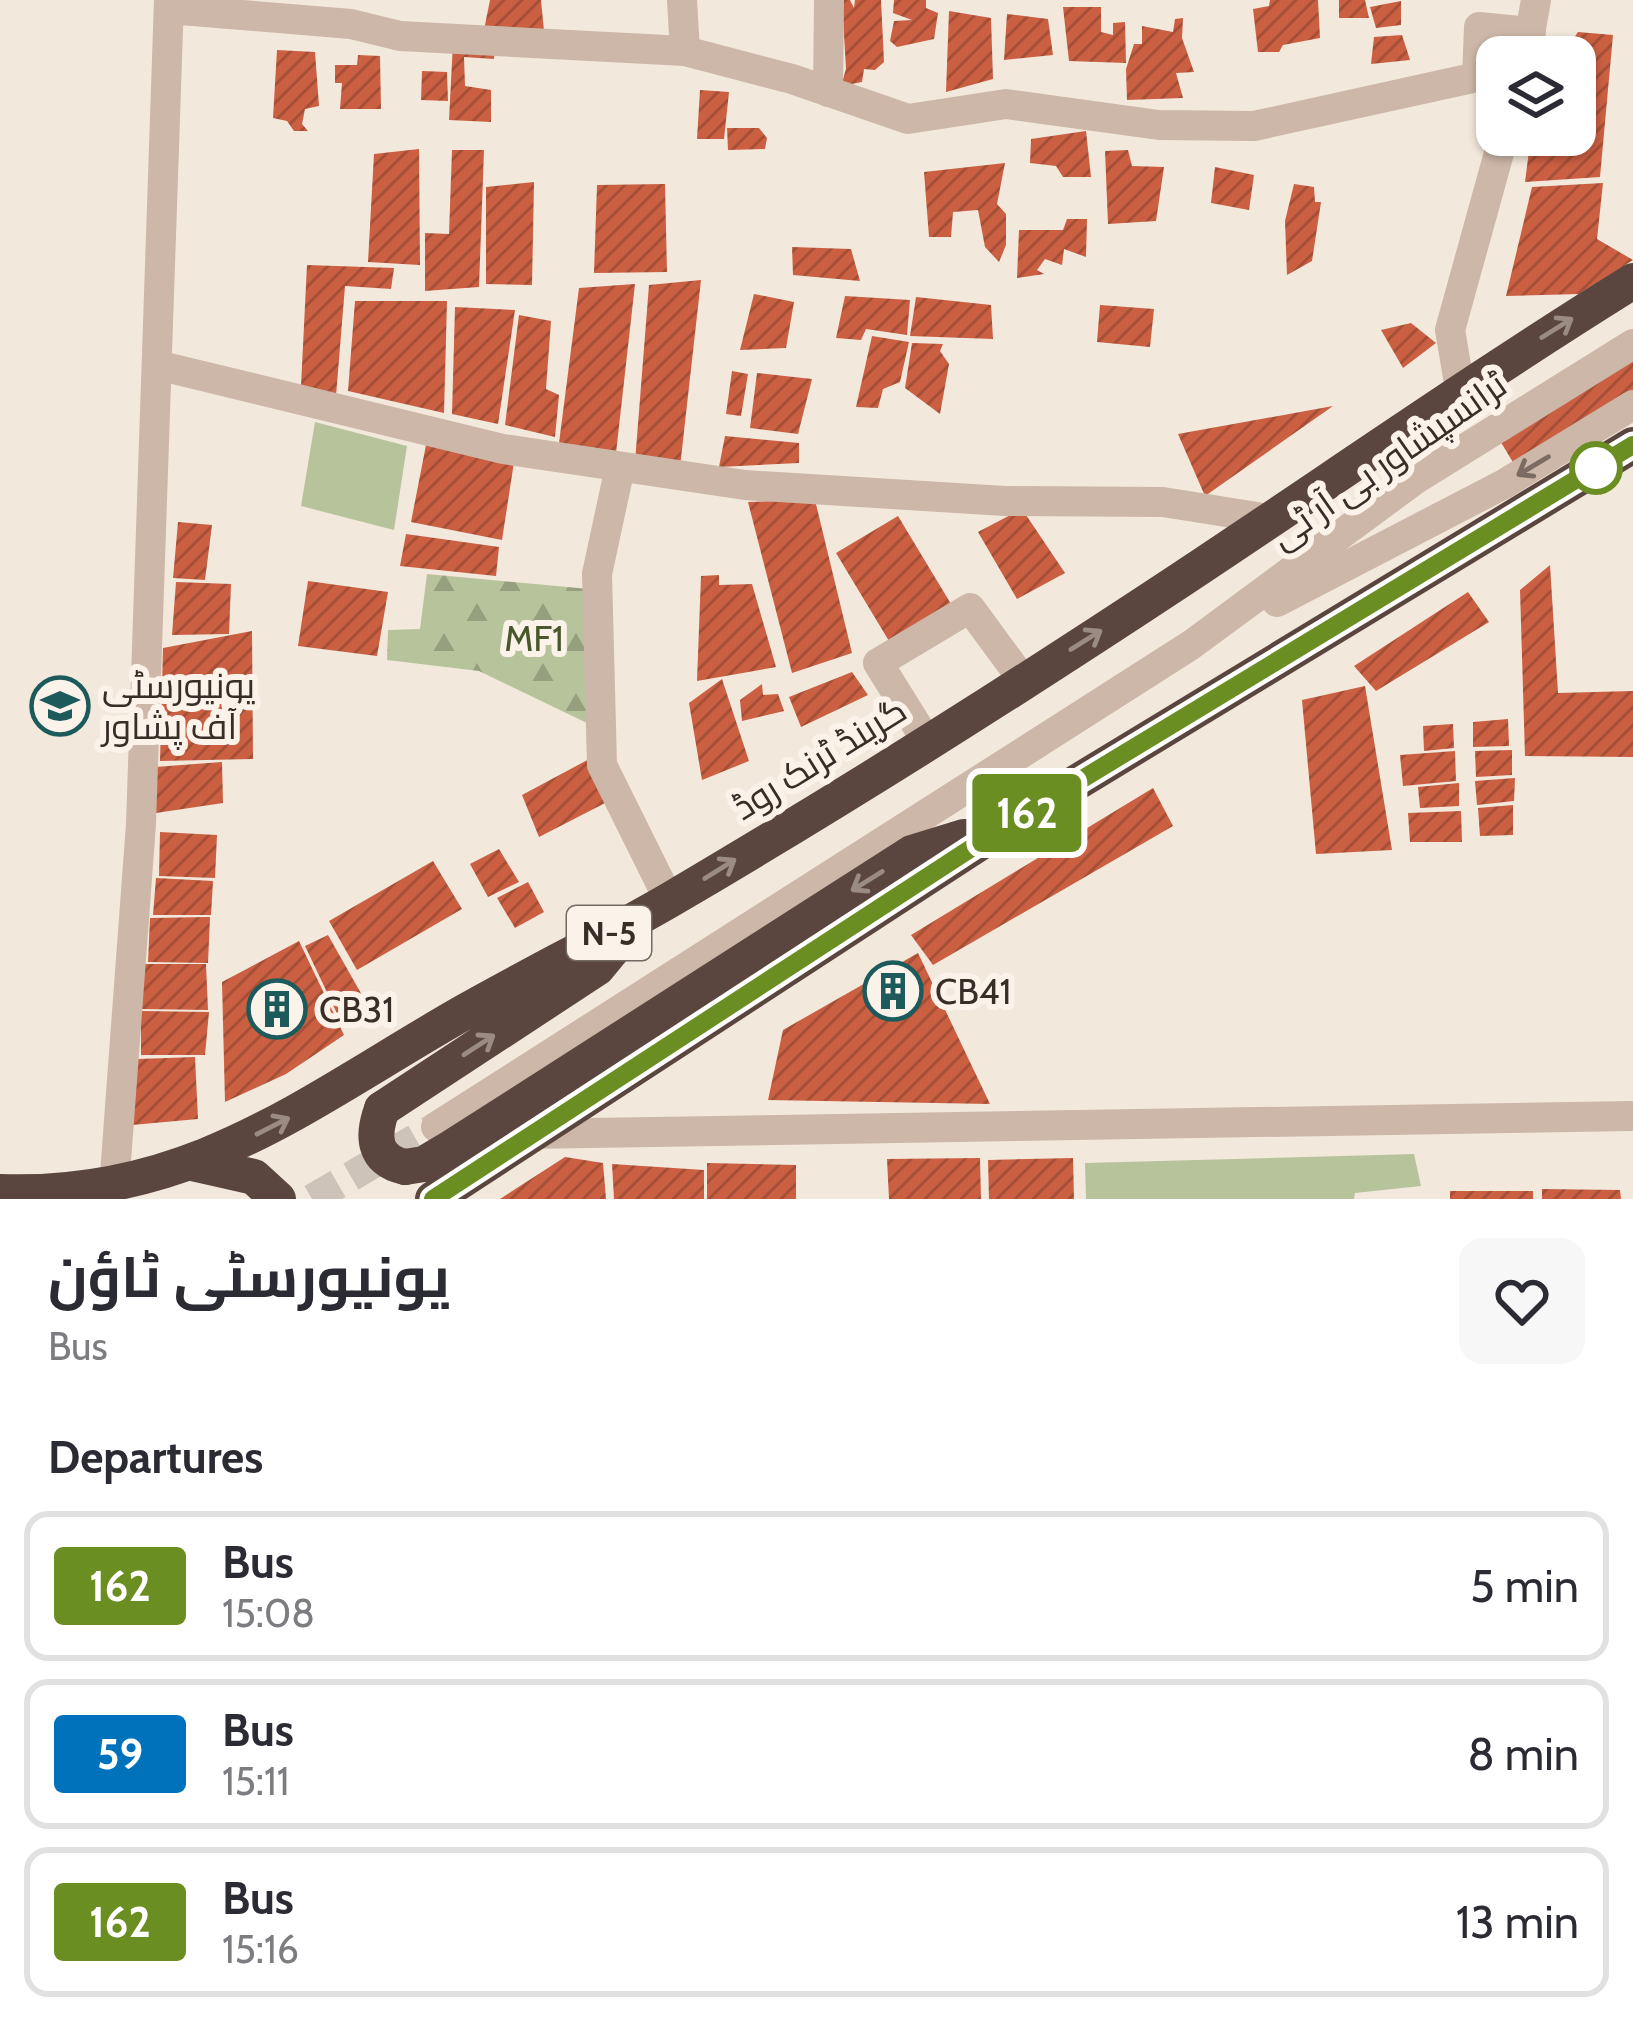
<!DOCTYPE html>
<meta charset="utf-8">
<style>
body{margin:0;font-family:Cabin,Cairo,sans-serif;background:#f7f7f7;color:#2b2b33;height:100vh;display:flex;flex-direction:column;font-size:45px;white-space:nowrap}
*{box-sizing:border-box;margin:0}
p{font-size:39px;color:#7c7c81}
.icon{flex:none;width:66px;height:66px;fill:none;stroke:currentColor;stroke-width:2;stroke-linecap:round;stroke-linejoin:round}
.map{position:relative;height:1199px;overflow:hidden}
.side{display:flex;flex-direction:column;background:#fff;flex:1}
.side>*{flex:none}
.badge{padding:0 24px;border-radius:9px;font-size:42px;line-height:78px}
.buttons{position:absolute;left:1476px;top:36px;display:grid;gap:24px}
.buttons a{display:grid;place-items:center;width:120px;height:120px;border-radius:24px;background:#fff;box-shadow:0 3px 9px #0004;font-size:60px}
.map>.badge{position:absolute;translate:-50% -50%;box-shadow:0 0 0 6px #fff}
h2{padding:0 48px;font-size:45px;line-height:108px}
.round{display:grid;place-items:center;flex:none;width:126px;height:126px;border-radius:24px;background:#f7f7f7}
.overview{display:flex;align-items:center;justify-content:space-between;height:204px;padding:0 48px}
h1{font-size:57px;font-weight:700;line-height:90px}
ul{padding:0;list-style:none}
li{display:flex;align-items:center;gap:36px;height:150px;margin:0 24px 18px;padding:0 24px;border:6px solid #e1e1e2;border-radius:24px}
li div{flex:1}
li b{display:block;font-size:45px}
li em{font-style:normal}
li .badge{min-width:132px;font-weight:700;text-align:center}
.map>svg:first-child{display:block}
</style>
<div class="map">
<svg width="1633" height="1199" viewBox="0 0 1633 1199">
<defs>
<pattern id="forest-firs" width="22" height="20" patternUnits="userSpaceOnUse" patternTransform="scale(3)"><rect width="22" height="20" fill="#b7c39b"/><path d="M5 1l3.5 6h-7zM16 11l3.5 6h-7z" fill="#969f7e"/></pattern>
<pattern id="building-hatch" width="6" height="6" patternUnits="userSpaceOnUse" patternTransform="scale(3)"><rect width="6" height="6" fill="#cb5f42"/><path d="M-1 1l2-2M0 6l6-6M5 7l2-2" fill="none" stroke="#a64f37"/></pattern>
</defs>
<rect width="100%" height="100%" fill="#f3e8dc"/>
<!-- grass -->
<path fill="#b7c39b" d="M 315,422 L 407,446 L 394,530 L 301,506 Z
M 1414,1154 L 1421,1186 L 1355,1193 L 1354,1199 L 1086,1199 L 1085,1163 Z"/>
<!-- forest -->
<path fill="url(#forest-firs)" d="M 427,574 L 589,589 L 589,724 L 479,671 L 387,660 L 388,630 L 420,629 Z"/>
<!-- building -->
<path fill="url(#building-hatch)" d="M 490,0 L 541,0 L 544,31 L 484,30 Z
M 842,0 L 850,0 L 854,8 L 855,0 L 881,0 L 884,62 L 875,70 L 864,69 L 862,82 L 841,86 L 846,69 Z
M 894,0 L 926,0 L 926,8 L 938,13 L 934,39 L 897,47 L 890,41 L 894,21 L 912,20 L 893,13 Z
M 1270,0 L 1318,0 L 1320,38 L 1283,45 L 1279,52 L 1258,52 L 1253,9 L 1269,6 Z
M 1339,0 L 1365,0 L 1369,18 L 1339,18 Z
M 1401,1 L 1401,25 L 1376,28 L 1370,7 Z
M 1063,7 L 1101,7 L 1101,32 L 1113,35 L 1113,23 L 1125,22 L 1126,63 L 1069,61 Z
M 949,11 L 991,18 L 993,79 L 946,92 Z
M 1007,14 L 1048,19 L 1053,55 L 1004,60 Z
M 1183,18 L 1182,38 L 1194,72 L 1176,73 L 1183,98 L 1127,100 L 1126,69 L 1134,44 L 1142,44 L 1142,26 L 1173,32 L 1175,19 Z
M 1578,32 L 1613,35 L 1600,177 L 1525,182 L 1531,135 L 1575,135 L 1575,57 L 1561,57 Z
M 1402,35 L 1410,60 L 1371,64 L 1374,37 Z
M 453,43 L 495,45 L 494,59 L 464,57 L 465,86 L 491,90 L 491,122 L 449,120 Z
M 277,50 L 315,52 L 319,106 L 305,109 L 302,124 L 308,131 L 294,131 L 287,121 L 273,118 Z
M 358,55 L 380,56 L 381,109 L 340,109 L 342,83 L 335,83 L 335,65 L 357,65 Z
M 422,71 L 447,72 L 448,101 L 421,100 Z
M 700,90 L 729,92 L 724,139 L 697,139 Z
M 727,128 L 759,128 L 767,138 L 765,149 L 728,150 Z
M 1086,131 L 1091,177 L 1063,177 L 1056,166 L 1030,163 L 1031,139 Z
M 419,149 L 420,265 L 368,262 L 374,154 Z
M 452,150 L 484,150 L 479,287 L 425,291 L 425,233 L 449,234 Z
M 1128,150 L 1132,166 L 1164,167 L 1156,221 L 1108,224 L 1105,151 Z
M 1005,163 L 997,204 L 1006,214 L 1006,245 L 999,262 L 985,247 L 978,210 L 953,212 L 951,237 L 929,237 L 924,172 Z
M 1215,167 L 1254,175 L 1249,210 L 1211,203 Z
M 534,182 L 532,285 L 486,284 L 486,187 Z
M 1603,183 L 1597,239 L 1633,260 L 1579,294 L 1506,296 L 1532,187 Z
M 665,184 L 667,272 L 594,273 L 597,185 Z
M 1294,184 L 1314,187 L 1315,202 L 1321,202 L 1312,261 L 1287,275 L 1285,221 Z
M 1067,219 L 1087,219 L 1086,257 L 1064,249 L 1062,265 L 1045,259 L 1037,270 L 1044,274 L 1017,278 L 1019,230 L 1063,230 Z
M 792,247 L 851,249 L 860,281 L 793,275 Z
M 307,265 L 394,268 L 391,289 L 345,286 L 336,396 L 301,386 Z
M 701,280 L 680,467 L 635,462 L 649,285 Z
M 635,284 L 616,453 L 559,443 L 579,288 Z
M 754,294 L 794,302 L 786,348 L 740,350 Z
M 845,296 L 910,300 L 907,335 L 866,329 L 861,340 L 836,338 Z
M 916,297 L 991,305 L 993,339 L 910,336 Z
M 355,301 L 447,301 L 444,413 L 348,391 Z
M 1100,305 L 1154,309 L 1150,347 L 1097,342 Z
M 455,307 L 515,310 L 498,424 L 452,414 Z
M 519,315 L 551,321 L 546,389 L 559,395 L 555,437 L 505,425 Z
M 1411,323 L 1436,343 L 1403,368 L 1381,330 Z
M 872,336 L 909,342 L 900,382 L 883,389 L 878,408 L 856,407 Z
M 912,343 L 943,344 L 940,351 L 949,364 L 940,414 L 905,388 Z
M 1633,353 L 1633,399 L 1517,469 L 1496,434 Z
M 732,371 L 748,374 L 741,416 L 726,414 Z
M 757,373 L 812,379 L 798,434 L 750,428 Z
M 1333,406 L 1205,496 L 1178,434 Z
M 725,436 L 799,443 L 799,463 L 719,467 Z
M 426,445 L 514,462 L 502,540 L 411,522 Z
M 815,500 L 852,653 L 792,673 L 748,502 Z
M 1022,509 L 1065,573 L 1017,599 L 978,532 Z
M 898,516 L 951,604 L 889,641 L 836,553 Z
M 178,522 L 212,525 L 205,580 L 173,578 Z
M 406,534 L 499,547 L 496,576 L 400,566 Z
M 1550,565 L 1558,693 L 1633,691 L 1633,757 L 1525,756 L 1520,590 Z
M 719,575 L 719,585 L 752,584 L 776,667 L 697,681 L 701,576 Z
M 308,581 L 388,592 L 377,656 L 298,646 Z
M 176,582 L 231,584 L 229,634 L 172,635 Z
M 1468,592 L 1489,622 L 1376,691 L 1354,666 Z
M 252,631 L 253,759 L 160,761 L 163,648 Z
M 852,672 L 868,695 L 801,727 L 789,697 Z
M 722,679 L 749,761 L 702,780 L 689,703 Z
M 762,684 L 763,695 L 778,694 L 784,711 L 742,721 L 740,700 Z
M 1365,686 L 1392,850 L 1316,854 L 1302,700 Z
M 1508,719 L 1509,746 L 1473,747 L 1473,722 Z
M 1453,724 L 1454,748 L 1424,751 L 1423,726 Z
M 1512,750 L 1512,775 L 1476,777 L 1475,751 Z
M 1455,751 L 1456,781 L 1403,786 L 1400,755 Z
M 593,757 L 611,800 L 539,837 L 522,795 Z
M 222,762 L 223,803 L 156,813 L 155,767 Z
M 1515,778 L 1514,801 L 1477,805 L 1475,781 Z
M 1459,783 L 1459,806 L 1420,808 L 1418,787 Z
M 1153,788 L 1173,826 L 933,965 L 911,935 Z
M 1513,805 L 1513,835 L 1480,836 L 1478,808 Z
M 1461,811 L 1462,842 L 1410,842 L 1408,813 Z
M 160,832 L 217,835 L 215,878 L 159,876 Z
M 499,849 L 519,882 L 488,897 L 470,864 Z
M 433,861 L 462,909 L 357,970 L 329,921 Z
M 156,878 L 213,881 L 211,915 L 153,915 Z
M 528,882 L 544,912 L 515,928 L 497,898 Z
M 210,917 L 208,963 L 148,962 L 150,918 Z
M 328,935 L 371,1011 L 343,1026 L 305,946 Z
M 299,941 L 344,1035 L 286,1074 L 225,1102 L 222,982 Z
M 918,953 L 990,1104 L 768,1100 L 783,1030 Z
M 143,964 L 206,964 L 208,1010 L 142,1009 Z
M 141,1011 L 209,1012 L 205,1055 L 141,1055 Z
M 195,1057 L 198,1119 L 132,1125 L 138,1059 Z
M 565,1157 L 603,1163 L 606,1199 L 500,1199 Z
M 980,1158 L 981,1199 L 889,1199 L 887,1159 Z
M 1073,1158 L 1074,1199 L 989,1199 L 988,1160 Z
M 707,1163 L 796,1165 L 796,1199 L 707,1199 Z
M 612,1164 L 704,1170 L 704,1199 L 614,1199 Z
M 1542,1189 L 1620,1190 L 1621,1199 L 1542,1199 Z
M 1450,1191 L 1533,1191 L 1533,1199 L 1450,1199 Z"/>
<g fill="none" stroke-linecap="round" stroke-linejoin="round">
<!-- minor-tunnel -->
<path stroke="#cec3b8" stroke-width="30" stroke-dasharray="30 15" stroke-linecap="butt" d="M 312,1199 L 436,1127"/>
<!-- minor -->
<path stroke="#ccb7a8" stroke-width="30" d="M 682,0 L 685,51
M 169,9 L 351,24 L 400,36 L 685,51 L 792,79 L 908,119 L 1006,104 L 1159,125 L 1254,126 L 1477,77 L 1479,27 L 1531,32
M 1526,57 L 1536,0
M 828,92 L 829,0
M 157,365 L 503,449 L 745,485 L 1005,501 L 1163,502 L 1270,519
M 1460,389 L 1450,330 L 1504,135
M 620,467 L 597,574 L 602,765 L 669,900
M 1277,602 L 1504,484 L 1633,405
M 926,740 L 878,663 L 970,608 L 1023,680
M 436,1127 L 1191,645 L 1416,479 L 1633,344
M 526,1134 L 1633,1116
M 114,1188 L 141,824 L 169,0"/>
<!-- highway -->
<path stroke="#5a463f" stroke-width="36" d="M 382,1109 L 597,968 L 625,934
M 192,1163 L 254,1177 L 278,1199
M 405,1167 L 424,1164 L 451,1148 L 912,853 L 964,837
M 0,1192 C 194,1199 309,1100 468,1010 C 534,973 602,939 668,901 C 842,799 1014,690 1182,579 C 1333,479 1480,376 1633,281
M 433,1199 L 1013,821 L 1633,445"/>
<!-- highway-bridge -->
<path stroke="#5a463f" stroke-width="36" d="M 382,1109 C 372,1136 373,1160 405,1167"/>
</g>
<!-- one-way arrows -->
<defs><path id="oneway-shaft" d="M-6 0H5M1.5-3L5.5 0L1.5 3" fill="none" stroke-width="1.6" stroke-linecap="round" stroke-linejoin="round" transform="scale(3)"/></defs>
<g stroke="#9a8b83">
<use href="#oneway-shaft" transform="translate(1557 328) rotate(-32)"/>
<use href="#oneway-shaft" transform="translate(1086 640) rotate(-32)"/>
<use href="#oneway-shaft" transform="translate(720 869) rotate(-32)"/>
<use href="#oneway-shaft" transform="translate(867 881) rotate(148)"/>
<use href="#oneway-shaft" transform="translate(479 1045) rotate(-33)"/>
<use href="#oneway-shaft" transform="translate(273 1126) rotate(-27)"/>
</g>
<use stroke="#7b6b62" href="#oneway-shaft" transform="translate(1533 466) rotate(149)"/>
<g fill="none" stroke-linecap="round" stroke-linejoin="round">
<defs>
<path id="line" d="M 433,1199 L 1013,821 L 1633,445"/>
</defs>
<!-- line casing -->
<use href="#line" stroke="#fff" stroke-width="27"/>
<!-- line -->
<use href="#line" stroke="#6b8e23" stroke-width="18"/>
</g>
<!-- icons -->
<defs>
<symbol id="university-ring" viewBox="-11 -11 22 22"><circle r="9.5" fill="#fbf2e9" stroke="#1c5a5c" stroke-width="1.5"/><path d="M0-5L7-2L0 1L-7-2ZM-4 1L0 2.5L4 1V4Q0 6-4 4Z" fill="#1c5a5c"/></symbol>
<symbol id="building-ring" viewBox="-11 -11 22 22"><circle r="9.5" fill="#fbf2e9" stroke="#1c5a5c" stroke-width="1.5"/><path d="M-4-6H4V6H1V3H-1V6H-4ZM-2.5-4.3h1.7v1.8h-1.7ZM.8-4.3h1.7v1.8H.8ZM-2.5-1h1.7V.8h-1.7ZM.8-1h1.7V.8H.8Z" fill="#1c5a5c"/></symbol>
</defs>
<g fill-rule="evenodd">
<use href="#university-ring" x="27" y="673" width="66" height="66"/>
<use href="#building-ring" x="860" y="958" width="66" height="66"/>
<use href="#building-ring" x="244" y="976" width="66" height="66"/>
</g>
<!-- markers -->
<circle fill="#fff" stroke="#6b8e23" stroke-width="6" cx="1596" cy="468" r="24"/>
<g text-anchor="middle" dominant-baseline="central" stroke-width="12" stroke-linejoin="round" paint-order="stroke">
<!-- shield labels -->
<rect fill="#fbf2e9" stroke="#736862" stroke-width="3" x="567" y="906" width="84" height="54" rx="9"/>
<g font-size="33" font-weight="bold" fill="#392d28">
<text x="609" y="933">N-5</text>
</g>
<!-- street labels -->
<g font-size="36" fill="#392d28" stroke="#fbf2e9">
<text transform="translate(1388 460) rotate(-35)">ٹرانسپشاور بی آر ٹی</text>
<text transform="translate(819 758) rotate(-32)">گرینڈ ٹرنک روڈ</text>
</g>
<!-- park labels -->
<g font-size="36" fill="#49582b" stroke="#fbf2e9">
<text x="534" y="638">MF1</text>
</g>
<!-- poi labels -->
<g font-size="36" fill="#392d28" stroke="#fbf2e9" text-anchor="start">
<text x="102" y="685">یونیورسٹی<tspan x="102" dy="41">آف پشاور</tspan></text>
<text x="935" y="991">CB41</text>
<text x="319" y="1009">CB31</text>
</g>
</g>
</svg>
<div class="buttons">
<a><svg class="icon" aria-label="layers" viewBox="0 0 24 24"><path d="M12 4l9 5-9 5-9-5zM3 14l9 5 9-5"/></svg></a>
</div>
<b class="badge" style="left:1027px;top:813px;background:#6b8e23;color:#fff">162</b>
</div>
<section class="side">
<div class="overview"><div><h1>یونیورسٹی ٹاؤن</h1><p>Bus</p></div><a class="round"><svg class="icon" aria-label="heart" viewBox="0 0 24 24"><path d="M12 20l-8-8c-3-5 5-10 8-4 3-6 11-1 8 4z"/></svg></a></div>
<h2>Departures</h2>
<ul>
<li><span class="badge" style="background:#6b8e23;color:#fff">162</span><div><b>Bus</b><p>15:08</p></div><em>5 min</em></li>
<li><span class="badge" style="background:#0072bc;color:#fff">59</span><div><b>Bus</b><p>15:11</p></div><em>8 min</em></li>
<li><span class="badge" style="background:#6b8e23;color:#fff">162</span><div><b>Bus</b><p>15:16</p></div><em>13 min</em></li>
</ul>
</section>
